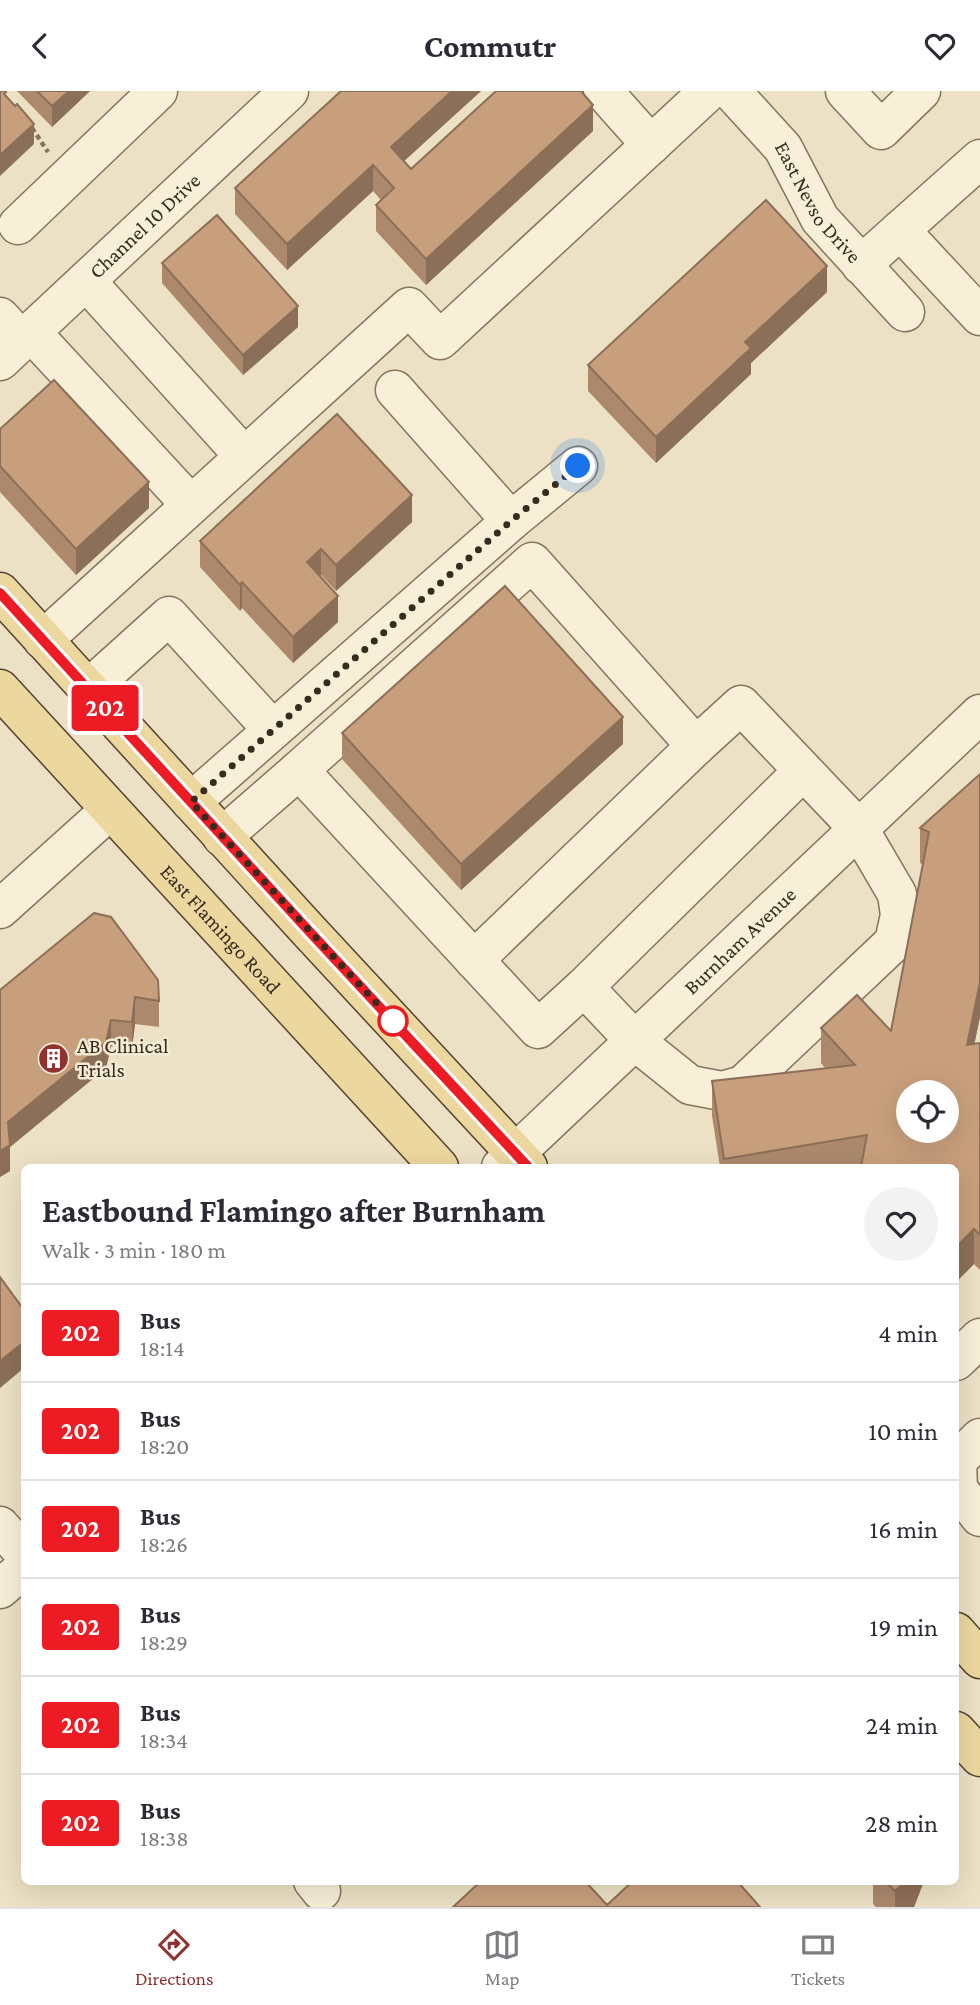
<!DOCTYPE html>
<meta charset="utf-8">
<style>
body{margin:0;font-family:"Crimson Pro",serif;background:#f2f2f3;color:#2b2b33;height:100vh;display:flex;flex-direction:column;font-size:26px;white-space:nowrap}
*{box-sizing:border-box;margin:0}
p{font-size:23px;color:#7c7c81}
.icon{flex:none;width:38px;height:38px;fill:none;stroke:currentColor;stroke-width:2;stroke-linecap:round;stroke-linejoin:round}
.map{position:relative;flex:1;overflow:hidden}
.drawer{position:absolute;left:21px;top:1073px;width:938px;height:721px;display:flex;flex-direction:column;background:#fff;border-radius:10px;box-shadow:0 7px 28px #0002}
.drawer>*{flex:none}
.badge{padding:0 14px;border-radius:5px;font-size:24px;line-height:46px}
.buttons{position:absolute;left:896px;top:989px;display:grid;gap:14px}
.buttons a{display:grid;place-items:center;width:63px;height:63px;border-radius:50%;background:#fff;box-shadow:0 7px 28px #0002;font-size:35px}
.you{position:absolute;width:35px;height:35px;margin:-18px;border:5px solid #fff;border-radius:50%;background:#1a73e8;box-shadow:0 0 0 10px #1a73e833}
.map>.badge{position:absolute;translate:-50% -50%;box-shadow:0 0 0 4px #fff}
.round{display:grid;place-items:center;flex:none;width:74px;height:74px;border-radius:37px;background:#f2f2f3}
.overview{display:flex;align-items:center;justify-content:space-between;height:119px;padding:0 21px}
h1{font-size:33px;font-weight:700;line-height:52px}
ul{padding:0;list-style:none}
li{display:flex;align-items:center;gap:21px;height:98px;padding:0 21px;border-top:2px solid #e1e1e2}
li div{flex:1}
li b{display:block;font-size:26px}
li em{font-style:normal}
li .badge{min-width:77px;font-weight:700;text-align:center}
header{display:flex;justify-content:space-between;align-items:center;height:91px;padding:0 21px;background:#fff;font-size:32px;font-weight:700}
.menu{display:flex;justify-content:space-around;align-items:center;height:98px;border-top:2px solid #e1e1e2;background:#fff;font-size:19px;color:#7c7c81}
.menu a{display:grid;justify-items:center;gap:4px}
.menu .on{color:#913230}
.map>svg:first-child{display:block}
</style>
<header><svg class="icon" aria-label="back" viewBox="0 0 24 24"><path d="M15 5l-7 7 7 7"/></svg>Commutr<svg class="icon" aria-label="heart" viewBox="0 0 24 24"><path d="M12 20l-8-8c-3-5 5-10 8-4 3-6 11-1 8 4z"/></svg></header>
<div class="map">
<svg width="980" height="1816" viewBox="0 0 980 1816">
<rect width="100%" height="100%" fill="#ece1c5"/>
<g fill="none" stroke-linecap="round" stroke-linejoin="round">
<defs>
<g id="minor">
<path d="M 603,0 L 651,54"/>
<path id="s1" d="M 731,0 L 783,57 L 820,128 L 905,221"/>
<path d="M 845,0 L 881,39 L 921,0"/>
<path d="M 18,134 L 158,0"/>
<path d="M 900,139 L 980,225"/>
<path d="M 861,174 L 980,68"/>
<path d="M 86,190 L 244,365"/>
<path d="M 0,226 L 22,250"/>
<path d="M 31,241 L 191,414"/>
<path id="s2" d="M 0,270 L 289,0"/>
<path d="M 395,299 L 511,430"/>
<path d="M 532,471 L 696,655 L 741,614 L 859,738 L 897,803 L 900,824 L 894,851 L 743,994 L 722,1000 L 690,994 L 635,950 L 584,896 L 538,938 L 299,679 Z"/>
<path d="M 43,549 L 409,216 L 440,249 L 709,0"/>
<path d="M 88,598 L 169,525 L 272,638"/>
<path d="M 191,711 L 511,430 L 578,375"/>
<path d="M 222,746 L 299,679"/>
<path d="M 0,818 L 110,719"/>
<path d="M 474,869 L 696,655"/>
<path d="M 584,896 L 803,680"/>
<path id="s3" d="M 501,1076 L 980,623"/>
<path d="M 956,1270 L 980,1247"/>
<path d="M 980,1347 L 957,1370 L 958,1398 L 980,1426"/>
<path d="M 0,1435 L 24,1462"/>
<path d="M 0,1498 L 24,1477"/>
<path d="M 313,1790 L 321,1800"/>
</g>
<g id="major">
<path d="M 0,501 L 308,839 L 528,1076"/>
<path id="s4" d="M 0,598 L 439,1076"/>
<path d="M 956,1541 L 980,1568"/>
<path d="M 956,1640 L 980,1666"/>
</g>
</defs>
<!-- minor casing -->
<use href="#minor" stroke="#86745c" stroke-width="41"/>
<!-- major casing -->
<use href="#major" stroke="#544230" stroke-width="41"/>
<!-- path -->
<path stroke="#86745c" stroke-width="4.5" stroke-dasharray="5 3.5" stroke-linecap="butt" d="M 32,37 L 48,61"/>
<!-- minor -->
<use href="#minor" stroke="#f7efd8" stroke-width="38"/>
<!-- major -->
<use href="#major" stroke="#ecd79f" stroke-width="38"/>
</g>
<!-- wall -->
<path fill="#ac896c" d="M 17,0 L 90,0 L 52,36 Z
M 341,0 L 481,0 L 404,70 L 411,78 L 593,40 L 426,194 L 376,140 L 376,114 L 381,109 L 373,100 L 287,179 L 235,123 L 235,97 Z
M 162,172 L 298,236 L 243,284 L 162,192 Z
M 827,201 L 751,272 L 751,283 L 656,372 L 588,300 L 588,274 Z
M 0,338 L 149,417 L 76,484 L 0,401 Z
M 412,431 L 336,500 L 321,484 L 320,485 L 338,531 L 293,572 L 242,517 L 240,520 L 200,476 L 200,450 Z
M 342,642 L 623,653 L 461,799 L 342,668 Z
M 980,683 L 980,926 L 974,953 L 980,952 L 980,1179 L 974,1173 L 956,1191 L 956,1076 L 720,1076 L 712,1025 L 712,990 L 825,977 L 821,972 L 821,937 L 891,940 L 923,774 L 920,772 L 920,737 Z
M 94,822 L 159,910 L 159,936 L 135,933 L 132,957 L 111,955 L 106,977 L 10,1056 L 10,1080 L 0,1086 L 0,899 Z
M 871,1790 L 924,1790 L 914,1816 L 876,1816 L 873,1813 L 873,1792 Z"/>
<!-- shaded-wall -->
<path fill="#8c6f58" d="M 69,0 L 90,0 L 52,36 L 52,15 Z
M 452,0 L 481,0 L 391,82 L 391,56 Z
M 593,14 L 593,40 L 426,194 L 426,168 Z
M 34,33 L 34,53 L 0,85 L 0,64 Z
M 373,74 L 373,100 L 287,179 L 287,153 Z
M 827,175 L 827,201 L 751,272 L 751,283 L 656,372 L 656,346 L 745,251 Z
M 298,215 L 298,236 L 243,284 L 243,264 Z
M 149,391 L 149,417 L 76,484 L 76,458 Z
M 412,404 L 412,431 L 336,500 L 336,474 Z
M 321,458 L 321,484 L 307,497 L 307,471 Z
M 242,491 L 242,517 L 240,520 L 240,494 Z
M 338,505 L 338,531 L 293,572 L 293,546 Z
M 623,626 L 623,653 L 461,799 L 461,773 Z
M 980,891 L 980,926 L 967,989 L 967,954 Z
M 135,906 L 135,933 L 132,957 L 132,931 Z
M 111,929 L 111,955 L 106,977 L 10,1056 L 10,1080 L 0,1086 L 0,1060 L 8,1031 Z
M 974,1138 L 974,1173 L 956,1191 L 956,1156 Z
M 24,1251 L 24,1277 L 0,1297 L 0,1270 Z
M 906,1790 L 924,1790 L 914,1816 L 895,1816 L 895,1800 Z"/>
<!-- building -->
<path fill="#c89f7d" stroke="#8c6f58" stroke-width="2" fill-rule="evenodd" d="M 0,0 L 5,0 L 6,1 L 4,3 L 15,15 L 17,13 L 34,33 L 0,64 Z
M 37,0 L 69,0 L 52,15 Z
M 341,0 L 452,0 L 391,56 L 411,78 L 496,0 L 581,0 L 593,14 L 426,168 L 376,114 L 394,97 L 373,74 L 287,153 L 235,97 Z
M 766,109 L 827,175 L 745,251 L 751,257 L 656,346 L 588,274 Z
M 217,124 L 298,215 L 243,264 L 162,172 Z
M 54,289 L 149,391 L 76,458 L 0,375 L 0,338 Z
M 337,323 L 412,404 L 336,474 L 321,458 L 307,471 L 338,505 L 293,546 L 242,491 L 240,494 L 200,450 Z
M 505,495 L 623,626 L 461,773 L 342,642 Z
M 980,683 L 980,891 L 967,954 L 980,952 L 980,1144 L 974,1138 L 956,1156 L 956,1076 L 861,1076 L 867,1044 L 724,1068 L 712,990 L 855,974 L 821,937 L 857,904 L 891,940 L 929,741 L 920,737 ZM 908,1001 L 947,1001 L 947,1040 L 908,1040 Z
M 94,822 L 111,826 L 158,889 L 159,910 L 135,906 L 132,931 L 111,929 L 106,951 L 8,1031 L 10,1054 L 0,1060 L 0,899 Z
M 0,1186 L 24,1219 L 24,1251 L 0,1270 Z
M 481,1790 L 585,1790 L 607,1814 L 633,1790 L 737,1790 L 760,1816 L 453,1816 Z
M 885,1790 L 906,1790 L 895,1800 Z"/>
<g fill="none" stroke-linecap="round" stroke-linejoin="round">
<defs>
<path id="line" d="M 0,502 L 308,839 L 528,1076"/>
</defs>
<!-- line casing -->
<use href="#line" stroke="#fff" stroke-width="16"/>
<!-- line -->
<use href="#line" stroke="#ed1c24" stroke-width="10"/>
<!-- walk -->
<path stroke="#372b1f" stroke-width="7" stroke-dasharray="0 12.6" d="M 393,930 L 191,711 L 511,430 L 578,375"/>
</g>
<!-- icons -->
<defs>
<symbol id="building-disc" viewBox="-11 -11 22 22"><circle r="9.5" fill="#913230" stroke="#f3ebd4"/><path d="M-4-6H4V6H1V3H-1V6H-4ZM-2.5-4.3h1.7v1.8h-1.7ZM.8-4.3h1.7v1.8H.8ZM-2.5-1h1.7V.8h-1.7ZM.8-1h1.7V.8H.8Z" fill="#fff"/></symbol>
</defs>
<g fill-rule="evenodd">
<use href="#building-disc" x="36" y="950" width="35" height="35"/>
</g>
<!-- markers -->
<circle fill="#fff" stroke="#ed1c24" stroke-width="3.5" cx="393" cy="930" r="14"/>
<g text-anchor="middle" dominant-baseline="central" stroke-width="5" stroke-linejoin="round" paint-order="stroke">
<!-- street labels -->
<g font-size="21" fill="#372b1f" stroke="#f3ebd4">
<text stroke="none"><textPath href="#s1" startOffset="142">East Nevso Drive</textPath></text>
<text stroke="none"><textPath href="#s2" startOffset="198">Channel 10 Drive</textPath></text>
<text stroke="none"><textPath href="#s4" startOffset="326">East Flamingo Road</textPath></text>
<text stroke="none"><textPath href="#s3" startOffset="329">Burnham Avenue</textPath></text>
</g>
<!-- poi labels -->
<g font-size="21" fill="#372b1f" stroke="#f3ebd4" text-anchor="start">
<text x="77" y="955">AB Clinical<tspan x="77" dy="24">Trials</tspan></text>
</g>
</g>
</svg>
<div class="buttons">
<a><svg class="icon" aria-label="locate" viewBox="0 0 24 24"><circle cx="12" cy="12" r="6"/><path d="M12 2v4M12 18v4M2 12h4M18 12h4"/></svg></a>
</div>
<div class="you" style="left:578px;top:375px"></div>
<b class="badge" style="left:105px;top:617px;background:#ed1c24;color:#fff">202</b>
<section class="drawer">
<div class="overview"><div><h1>Eastbound Flamingo after Burnham</h1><p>Walk · 3 min · 180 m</p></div><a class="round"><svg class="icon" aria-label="heart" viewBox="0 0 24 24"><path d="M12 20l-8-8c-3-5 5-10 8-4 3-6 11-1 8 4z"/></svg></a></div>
<ul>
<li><span class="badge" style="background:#ed1c24;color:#fff">202</span><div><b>Bus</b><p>18:14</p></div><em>4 min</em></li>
<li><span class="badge" style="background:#ed1c24;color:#fff">202</span><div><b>Bus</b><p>18:20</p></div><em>10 min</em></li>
<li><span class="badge" style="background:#ed1c24;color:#fff">202</span><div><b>Bus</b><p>18:26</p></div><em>16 min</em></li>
<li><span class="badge" style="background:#ed1c24;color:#fff">202</span><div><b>Bus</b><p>18:29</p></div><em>19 min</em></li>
<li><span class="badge" style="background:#ed1c24;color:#fff">202</span><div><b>Bus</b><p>18:34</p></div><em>24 min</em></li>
<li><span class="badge" style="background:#ed1c24;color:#fff">202</span><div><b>Bus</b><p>18:38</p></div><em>28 min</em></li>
</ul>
</section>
</div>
<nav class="menu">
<a class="on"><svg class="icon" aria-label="directions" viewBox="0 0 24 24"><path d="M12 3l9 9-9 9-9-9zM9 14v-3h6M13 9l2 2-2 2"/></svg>Directions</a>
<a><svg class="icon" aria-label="map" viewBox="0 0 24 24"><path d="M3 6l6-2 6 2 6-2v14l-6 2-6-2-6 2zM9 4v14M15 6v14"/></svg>Map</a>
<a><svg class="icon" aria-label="tickets" viewBox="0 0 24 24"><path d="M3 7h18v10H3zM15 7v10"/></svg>Tickets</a>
</nav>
